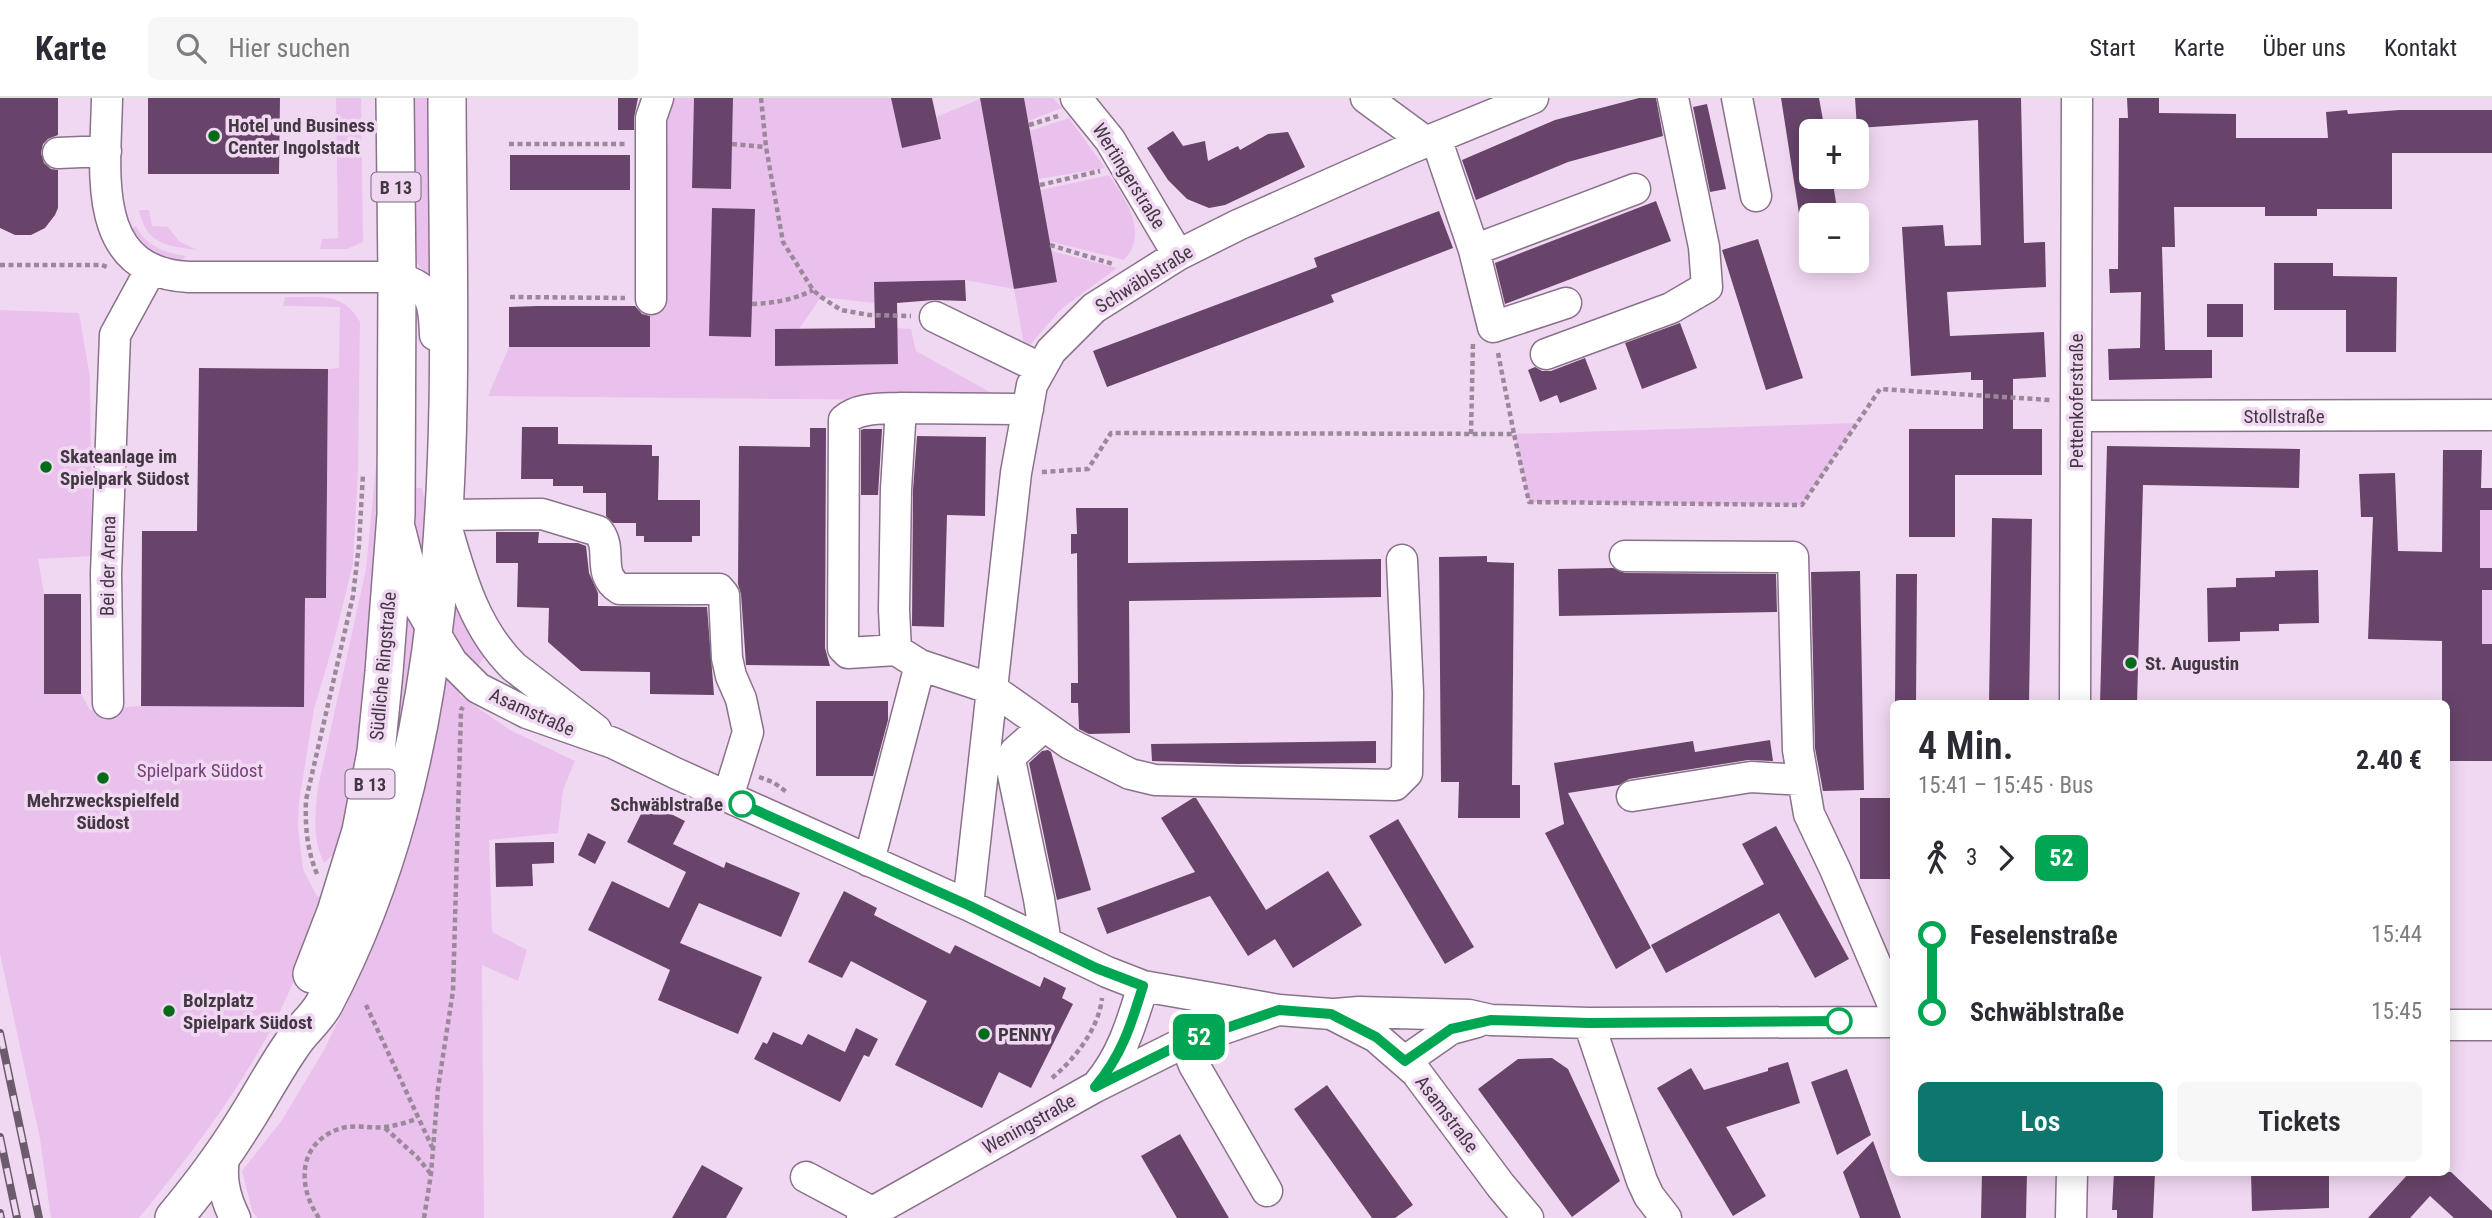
<!DOCTYPE html>
<html lang="de">
<meta charset="utf-8">
<style>
body{margin:0;font-family:"Roboto Condensed",sans-serif;background:#f7f7f7;color:#2b2b33;height:100vh;display:flex;flex-direction:column;font-size:26px;white-space:nowrap}
*{box-sizing:border-box;margin:0}
p{font-size:23px;color:#7c7c81}
.icon{flex:none;width:38px;height:38px;fill:none;stroke:currentColor;stroke-width:2;stroke-linecap:round;stroke-linejoin:round}
.map{position:relative;flex:1;overflow:hidden}
.side{position:absolute;left:1890px;top:602px;width:560px;height:476px;display:flex;flex-direction:column;background:#fff;border-radius:10px;box-shadow:0 4px 18px #0003}
.side>*{flex:none}
.badge{padding:0 14px;border-radius:10px;font-size:24px;line-height:46px}
.tools{position:absolute;left:1799px;top:21px;display:grid;gap:14px}
.tools a{display:grid;place-items:center;width:70px;height:70px;border-radius:10px;background:#fff;box-shadow:0 4px 18px #0003;font-size:35px}
.map>.badge{position:absolute;translate:-50% -50%;box-shadow:0 0 0 4px #fff}
.legs{display:flex;align-items:center;gap:10px;height:77px;padding:0 28px;font-size:23px}
.legs p{margin-inline-start:auto}
.overview{display:flex;align-items:center;justify-content:space-between;height:119px;padding:0 28px}
h1{font-size:38px;font-weight:600;line-height:52px}
.primary-button{display:flex;gap:14px;margin-top:auto;padding:14px 28px}
.primary-button a{flex:1;height:80px;border-radius:10px;background:#0f766e;color:#fff;font-size:28px;font-weight:600;line-height:80px;text-align:center}
.primary-button a+a{background:#f7f7f7;color:#2b2b33}
ul{padding:0 28px;list-style:none}
li{display:flex;align-items:center;gap:24px;height:77px;font-size:26px}
li i{display:grid;place-items:center;width:10px;height:100%;margin:0 9px;background:currentColor}
li i::after{content:'';width:18px;height:18px;margin:-9px;border:5px solid;border-radius:50%;background:#fff}
li p{margin-inline-start:auto}
li:first-child i{background:linear-gradient(#0000 50%,currentColor 0)}
li:last-child i{background:linear-gradient(currentColor 50%,#0000 0)}
header{display:flex;align-items:center;gap:42px;box-sizing:border-box;height:98px;padding:0 35px;background:#fff;border-bottom:2px solid #e1e1e2}
header strong{font-size:33px}
nav{display:flex;gap:38px;margin-inline-start:auto;font-size:24px}
.search{width:490px;height:63px;background:#f7f7f7;display:flex;align-items:center;gap:18px;box-sizing:border-box;padding:0 24px;border-radius:10px;color:#7c7c81;font-size:26px}
.map>svg:first-child{display:block}
</style>
<header>
<strong>Karte</strong>
<div class="search"><svg class="icon" aria-label="search" viewBox="0 0 24 24"><circle cx="10" cy="10" r="6"/><path d="M15 15l6 6"/></svg>Hier suchen</div>
<nav><a>Start</a><a>Karte</a><a>Über uns</a><a>Kontakt</a></nav>
</header>
<div class="map">
<svg width="2492" height="1120" viewBox="0 0 2492 1120">
<rect width="100%" height="100%" fill="#f1d8f2"/>
<!-- green -->
<path fill="#eac1ec" d="M 336,0 L 361,0 L 363,144 L 347,151 L 320,151 L 322,141 L 338,140 Z
M 413,0 L 432,0 L 431,181 L 416,164 Z
M 668,0 L 891,0 L 902,50 L 941,41 L 936,19 L 980,1 L 1014,191 L 1057,183 L 1051,153 L 1117,170 L 1061,211 L 1025,253 L 1014,191 L 965,182 L 875,184 L 875,205 L 821,199 L 799,231 L 775,232 L 776,268 L 898,266 L 897,230 L 911,231 L 916,253 L 1006,303 L 488,298 L 509,249 L 650,249 L 650,209 L 665,201 Z
M 1024,0 L 1053,0 L 1062,10 L 1028,23 Z
M 1069,20 L 1105,70 L 1039,81 L 1030,33 Z
M 1109,77 C 1126,102 1149,135 1124,162 L 1049,143 L 1041,92 Z
M 139,112 L 149,112 L 152,128 L 168,129 L 179,143 L 197,152 C 166,148 146,146 139,112 Z
M 136,128 C 145,148 166,155 186,158 L 180,164 C 159,162 142,148 132,130 Z
M 285,199 C 317,200 342,192 360,224 L 358,372 L 353,466 L 333,547 L 314,611 L 299,704 L 298,728 L 303,771 L 317,798 L 321,799 C 292,924 219,1022 139,1120 L 51,1120 L 40,1041 L 0,856 L 0,212 L 79,215 L 90,279 L 92,458 L 38,461 L 44,496 L 44,596 L 81,596 L 90,612 L 141,608 L 304,609 L 305,500 L 326,500 L 328,271 L 339,270 L 340,209 L 283,208 Z
M 1857,325 L 1802,407 L 1529,404 L 1514,336 Z
M 379,367 L 378,474 L 372,568 L 342,757 L 333,757 L 324,765 C 312,740 315,716 318,689 L 366,471 L 376,368 Z
M 416,390 L 422,390 L 430,423 L 427,483 L 416,440 Z
M 2480,412 L 2492,412 L 2492,470 L 2480,470 Z
M 403,492 L 419,534 L 413,584 L 357,785 Z
M 2482,492 L 2492,492 L 2492,546 L 2482,546 Z
M 456,502 L 487,555 L 477,569 C 457,549 447,531 456,502 Z
M 441,573 L 463,589 L 459,597 L 512,633 L 575,663 L 563,692 L 558,735 L 489,742 L 492,834 L 527,852 L 518,883 L 482,867 L 484,1120 L 257,1120 L 252,1112 L 242,1073 L 282,1022 L 324,952 L 359,881 L 384,816 Z"/>
<!-- building -->
<path fill="#68446b" d="M 0,0 L 58,0 L 58,37 L 48,41 L 43,46 L 41,55 L 44,65 L 51,71 L 58,72 L 58,110 L 55,117 L 45,130 L 31,137 L 15,137 L 0,130 Z
M 148,0 L 280,0 L 279,76 L 148,76 Z
M 618,0 L 638,0 L 634,20 L 634,32 L 618,32 Z
M 694,0 L 733,0 L 731,91 L 692,90 Z
M 891,0 L 932,0 L 941,41 L 902,50 Z
M 980,0 L 1024,0 L 1057,184 L 1014,191 Z
M 1639,0 L 1656,0 L 1663,38 L 1568,64 L 1476,102 L 1462,62 L 1555,22 Z
M 1781,0 L 1819,0 L 1825,33 L 1811,33 L 1811,79 L 1832,79 L 1837,111 L 1811,116 L 1811,121 L 1800,122 Z
M 1855,0 L 2021,0 L 2024,145 L 2045,144 L 2046,189 L 1947,194 L 1950,238 L 2044,234 L 2046,279 L 2013,281 L 2013,331 L 2042,331 L 2042,377 L 1955,377 L 1955,439 L 1909,439 L 1909,331 L 1983,331 L 1983,282 L 1971,282 L 1971,274 L 1911,278 L 1902,129 L 1943,127 L 1945,148 L 1981,147 L 1978,22 L 1857,30 Z
M 2127,0 L 2159,0 L 2159,15 L 2236,16 L 2236,40 L 2328,40 L 2326,14 L 2347,12 L 2348,16 L 2399,12 L 2492,12 L 2492,55 L 2392,55 L 2392,111 L 2317,111 L 2317,118 L 2265,118 L 2265,109 L 2174,109 L 2175,149 L 2162,149 L 2165,252 L 2212,252 L 2212,280 L 2109,282 L 2108,251 L 2140,250 L 2141,194 L 2110,195 L 2109,171 L 2118,171 L 2119,20 L 2128,20 Z
M 1707,6 L 1726,91 L 1710,94 L 1693,9 Z
M 1173,33 L 1183,48 L 1205,43 L 1208,63 L 1238,48 L 1240,52 L 1268,36 L 1288,34 L 1305,69 L 1225,107 L 1209,110 L 1187,101 L 1168,82 L 1147,50 Z
M 510,57 L 630,57 L 630,92 L 510,92 Z
M 1656,103 L 1671,143 L 1505,206 L 1495,165 Z
M 712,110 L 755,111 L 751,239 L 709,238 Z
M 1439,113 L 1453,150 L 1331,197 L 1334,204 L 1107,289 L 1093,253 L 1317,169 L 1314,160 Z
M 1758,141 L 1803,280 L 1766,292 L 1722,152 Z
M 2274,165 L 2333,165 L 2333,178 L 2397,179 L 2396,254 L 2346,254 L 2346,212 L 2274,212 Z
M 965,182 L 966,203 L 934,202 L 897,205 L 898,266 L 775,268 L 775,231 L 875,230 L 874,184 Z
M 2207,206 L 2243,206 L 2243,239 L 2207,239 Z
M 537,208 L 635,208 L 642,216 L 650,218 L 650,249 L 509,249 L 509,209 Z
M 1680,225 L 1697,270 L 1642,291 L 1625,245 Z
M 1585,260 L 1597,291 L 1560,305 L 1557,297 L 1540,304 L 1528,272 L 1535,269 L 1542,273 L 1551,273 Z
M 199,270 L 328,271 L 326,500 L 305,500 L 304,609 L 141,608 L 142,433 L 197,433 Z
M 522,329 L 558,329 L 558,346 L 652,347 L 652,358 L 659,358 L 658,402 L 700,402 L 700,438 L 692,438 L 692,444 L 644,444 L 644,438 L 636,438 L 636,425 L 613,425 L 606,418 L 606,395 L 583,395 L 583,388 L 553,388 L 553,381 L 521,381 Z
M 810,330 L 826,330 L 825,550 L 830,568 L 746,567 L 741,496 L 738,486 L 739,348 L 810,349 Z
M 864,331 L 882,331 L 878,397 L 861,397 L 861,332 Z
M 917,338 L 986,339 L 985,418 L 947,417 L 944,529 L 912,528 L 913,392 Z
M 2107,348 L 2300,351 L 2299,390 L 2143,387 L 2137,606 L 2100,606 Z
M 2443,352 L 2482,352 L 2481,390 L 2492,390 L 2492,412 L 2480,412 L 2480,470 L 2492,470 L 2492,492 L 2482,492 L 2482,546 L 2492,546 L 2492,663 L 2446,663 L 2446,606 L 2442,606 L 2442,543 L 2368,541 L 2373,419 L 2361,419 L 2359,376 L 2395,375 L 2398,453 L 2442,454 Z
M 1076,410 L 1128,410 L 1128,465 L 1381,461 L 1381,499 L 1129,503 L 1130,635 L 1089,636 L 1079,631 L 1078,605 L 1071,605 L 1071,585 L 1078,585 L 1077,455 L 1071,456 L 1071,436 L 1077,436 Z
M 1992,420 L 2032,421 L 2029,606 L 1989,606 Z
M 496,434 L 539,434 L 538,445 L 578,445 L 586,448 L 589,475 L 598,495 L 598,508 L 707,509 L 714,597 L 650,596 L 650,574 L 581,573 L 548,544 L 549,510 L 517,509 L 518,465 L 496,465 Z
M 1487,458 L 1487,464 L 1514,465 L 1512,687 L 1520,687 L 1520,720 L 1458,720 L 1459,684 L 1441,684 L 1439,459 Z
M 1613,470 L 1625,475 L 1776,476 L 1777,514 L 1559,518 L 1558,471 Z
M 2318,472 L 2319,525 L 2279,526 L 2279,533 L 2240,534 L 2240,543 L 2208,544 L 2207,490 L 2236,489 L 2236,480 L 2275,479 L 2275,473 Z
M 1860,473 L 1864,692 L 1823,693 L 1815,650 L 1811,474 Z
M 1896,476 L 1917,476 L 1916,606 L 1895,606 Z
M 44,496 L 81,496 L 81,596 L 44,596 Z
M 816,603 L 888,603 L 888,622 L 873,678 L 816,678 Z
M 1770,642 L 1773,663 L 1748,662 L 1629,681 L 1619,687 L 1568,695 L 1651,850 L 1616,871 L 1545,735 L 1564,726 L 1554,665 L 1693,643 L 1695,654 Z
M 1376,643 L 1376,665 L 1237,666 L 1152,663 L 1151,646 Z
M 1048,652 L 1051,654 L 1091,792 L 1057,802 L 1029,665 L 1042,653 Z
M 1193,700 L 1196,700 L 1266,812 L 1328,773 L 1362,827 L 1293,870 L 1275,841 L 1248,858 L 1210,798 L 1107,836 L 1097,810 L 1195,774 L 1161,720 Z
M 1860,700 L 1891,700 L 1891,781 L 1860,781 Z
M 647,704 L 685,723 L 673,746 L 724,770 L 726,764 L 800,795 L 781,839 L 699,805 L 680,845 L 762,879 L 738,936 L 658,902 L 670,872 L 588,832 L 612,783 L 669,810 L 686,774 L 627,744 Z
M 1398,721 L 1474,849 L 1445,866 L 1369,738 Z
M 1776,728 L 1849,861 L 1815,880 L 1779,815 L 1666,875 L 1651,847 L 1764,786 L 1742,746 Z
M 588,735 L 606,744 L 595,766 L 578,757 Z
M 554,744 L 554,765 L 532,766 L 533,788 L 496,789 L 495,745 Z
M 844,793 L 877,810 L 874,817 L 950,856 L 955,847 L 1040,889 L 1044,879 L 1066,890 L 1062,900 L 1073,906 L 1031,990 L 999,974 L 982,1010 L 895,967 L 927,903 L 851,863 L 842,880 L 808,864 Z
M 856,930 L 878,941 L 869,959 L 864,957 L 840,1004 L 754,961 L 763,944 L 767,946 L 773,934 L 802,947 L 808,936 L 845,954 Z
M 1552,960 L 1568,971 L 1620,1083 L 1572,1119 L 1478,991 L 1518,961 Z
M 1788,964 L 1800,1005 L 1726,1029 L 1766,1098 L 1733,1118 L 1657,990 L 1691,970 L 1704,992 L 1768,973 L 1768,970 Z
M 1847,971 L 1871,1037 L 1837,1057 L 1811,984 Z
M 1327,987 L 1413,1107 L 1395,1120 L 1372,1120 L 1294,1011 Z
M 1180,1036 L 1229,1120 L 1177,1120 L 1141,1058 Z
M 1873,1043 L 1901,1120 L 1860,1120 L 1843,1074 Z
M 702,1067 L 743,1090 L 726,1120 L 672,1120 Z
M 1982,1074 L 2027,1074 L 2026,1120 L 1981,1120 Z
M 2114,1074 L 2155,1074 L 2153,1120 L 2117,1120 L 2117,1112 L 2112,1112 Z
M 2251,1074 L 2329,1074 L 2329,1110 L 2252,1113 Z
M 2410,1074 L 2451,1074 L 2492,1113 L 2492,1120 L 2454,1120 L 2430,1098 L 2410,1120 L 2368,1120 Z"/>
<g fill="none" stroke-linecap="round" stroke-linejoin="round">
<defs>
<path id="minor" d="M 107,0 C 106,72 88,174 189,179 L 397,179 C 432,191 434,202 435,237
M 1076,0 L 1110,42 L 1178,157
M 1366,0 L 1426,44
M 1737,0 L 1756,98
M 1436,40 L 1474,152 L 1635,91
M 58,55 L 106,53
M 1474,152 L 1493,229 L 1566,205
M 651,201 L 651,20 L 658,0
M 935,219 L 1040,270
M 1546,256 L 1671,210 L 1707,189 L 1704,149 L 1673,0
M 1028,311 L 901,310 L 896,391 L 894,512 L 896,552 L 920,567 L 992,591 L 1070,646 L 1130,676 L 1155,682 L 1395,687 L 1407,675 L 1408,595 L 1402,462
M 2076,318 L 2492,317
M 400,431 L 420,510 L 452,564 L 478,590 L 527,615 L 613,645 L 675,675 L 968,807 L 1107,874 L 1143,888 L 1279,912 L 1331,916 L 1376,939 L 1416,974 L 1501,1088 L 1528,1120
M 1625,458 L 1793,459 L 1798,652 L 1809,716 L 1835,771 L 1894,909
M 896,552 L 848,555 L 843,550 L 844,322 C 859,309 882,311 901,310
M 108,605 L 106,476 L 115,237 L 151,171
M 2075,606 L 2077,0
M 1044,628 L 1015,654 L 1010,662 L 1039,801 L 1046,845
M 596,632 L 514,569 C 472,528 459,472 443,417 L 542,416 L 598,433 C 614,452 595,475 620,491 L 719,491 L 724,497 L 727,560 L 731,578 L 741,601 L 748,634 L 728,699
M 1632,698 L 1751,679 L 1803,682
M 869,763 L 920,567
M 968,807 L 1016,375 L 1032,287 L 1051,253 L 1094,210 L 1178,157 L 1238,127 L 1411,50 L 1533,0
M 1335,916 L 1359,914 L 1469,917 L 1491,922 L 1589,925 L 1894,924
M 1589,925 L 1642,1083 L 1649,1098 L 1666,1120
M 2446,927 L 2492,927
M 1185,944 L 1194,967 L 1267,1093
M 1405,963 L 1451,931 L 1477,924
M 1099,985 C 1123,956 1132,923 1143,888
M 225,1054 C 220,1078 224,1098 235,1120
M 806,1079 L 872,1114
M 862,1120 L 1095,989 L 1185,944 L 1275,913
M 2071,1120 L 2072,1074"/>
<path id="major" d="M 312,876 L 336,814 L 361,733 L 376,654 L 384,574 L 396,417 L 397,179 L 395,0
M 174,1120 C 198,1091 221,1061 241,1029 C 258,1003 273,974 291,948 C 300,933 315,922 324,906 C 470,629 448,302 447,0"/>
</defs>
<!-- minor casing -->
<use href="#minor" stroke="#89728a" stroke-width="33"/>
<!-- major casing -->
<use href="#major" stroke="#89728a" stroke-width="40"/>
<!-- path -->
<path stroke="#9b899b" stroke-width="4.5" stroke-dasharray="5 3.5" stroke-linecap="butt" d="M 761,0 L 766,49 L 783,144 L 813,192 L 821,199 L 841,212 L 869,217 L 911,218
M 1029,27 L 1058,18
M 509,46 L 627,46
M 732,46 L 766,49
M 1040,87 L 1100,73
M 1050,147 L 1113,166
M 0,167 L 102,167 L 107,169
M 510,199 L 625,200
M 752,206 C 775,205 793,202 813,192
M 1498,255 L 1514,336
M 1471,336 L 1473,243
M 1042,374 L 1088,371 L 1111,335 L 1514,336 L 1529,404 L 1802,407 L 1880,291 L 2050,302
M 759,679 L 773,684 L 788,695
M 317,776 C 307,752 305,729 306,702 L 353,498 L 359,447 L 363,376
M 366,907 L 432,1049
M 1052,980 C 1075,961 1099,930 1102,900
M 385,1030 L 417,1059 L 431,1076
M 319,1120 C 298,1090 297,1048 336,1032 C 353,1025 368,1031 385,1029 C 396,1028 407,1024 417,1021
M 424,1120 L 431,1076 L 438,990 L 453,893 L 461,612 L 463,609"/>
<!-- minor -->
<use href="#minor" stroke="#fff" stroke-width="30"/>
<!-- major -->
<use href="#major" stroke="#fff" stroke-width="37"/>
<defs>
<path id="rail" d="M 0,935 L 39,1120
M 0,1039 L 17,1120
M 0,1115 L 1,1120"/>
</defs>
<!-- rail casing -->
<use href="#rail" stroke="#6a5c6a" stroke-width="8"/>
<!-- rail -->
<use href="#rail" stroke="#f1d8f2" stroke-width="5" stroke-dasharray="16" stroke-linecap="butt"/>
</g>
<g fill="none" stroke-linecap="round" stroke-linejoin="round">
<defs>
<path id="line-1" d="M 742,706 L 968,807 L 1096,870 L 1143,888 C 1131,927 1122,957 1095,989 L 1185,944 L 1279,912 L 1331,916 L 1376,939 L 1405,963 L 1451,931 L 1491,922 L 1589,925 L 1839,923"/>
</defs>
<!-- line-1 casing -->
<use href="#line-1" stroke="#fff" stroke-width="16"/>
<!-- line-1 -->
<use href="#line-1" stroke="#00a651" stroke-width="10"/>
</g>
<!-- markers -->
<g fill="#046b19" stroke="#f1d8f2" stroke-width="2.5">
<circle cx="214" cy="38" r="7"/>
<circle cx="46" cy="369" r="7"/>
<circle cx="2131" cy="565" r="7"/>
<circle cx="103" cy="680" r="7"/>
<circle cx="169" cy="913" r="7"/>
<circle cx="984" cy="936" r="7"/>
</g>
<g fill="#fff" stroke="#00a651" stroke-width="3.5">
<circle cx="742" cy="706" r="12"/>
<circle cx="1839" cy="923" r="12"/>
</g>
<g text-anchor="middle" dominant-baseline="central" stroke-width="7" stroke-linejoin="round" paint-order="stroke">
<!-- shield labels -->
<g fill="#f1d8f2" stroke="#766877" stroke-width="2">
<rect x="371.5" y="74.5" width="49" height="29" rx="5"/>
<rect x="345.5" y="671.5" width="49" height="29" rx="5"/>
</g>
<g font-size="18" font-weight="bold" fill="#423842">
<text x="396" y="89">B 13</text>
<text x="370" y="686">B 13</text>
</g>
<!-- poi labels -->
<g font-size="19" font-weight="bold" fill="#423842" stroke="#f1d8f2" text-anchor="start">
<text x="228" y="27">Hotel und Business<tspan x="228" dy="22">Center Ingolstadt</tspan></text>
<text x="60" y="358">Skateanlage im<tspan x="60" dy="22">Spielpark Südost</tspan></text>
<text x="2145" y="565">St. Augustin</text>
<text x="103" y="702" text-anchor="middle">Mehrzweckspielfeld<tspan x="103" dy="22">Südost</tspan></text>
<text x="183" y="902">Bolzplatz<tspan x="183" dy="22">Spielpark Südost</tspan></text>
<text x="998" y="936">PENNY</text>
</g>
<!-- street labels -->
<g font-size="19" fill="#423842" stroke="#f1d8f2">
<text transform="translate(1129 78) rotate(58)">Wertingerstraße</text>
<text transform="translate(1144 181) rotate(-32)">Schwäblstraße</text>
<text transform="translate(2076 303) rotate(-90)">Pettenkoferstraße</text>
<text x="2284" y="318">Stollstraße</text>
<text transform="translate(108 468) rotate(-89)">Bei der Arena</text>
<text transform="translate(383 568) rotate(-85)">Südliche Ringstraße</text>
<text transform="translate(532 614) rotate(24)">Asamstraße</text>
<text transform="translate(1447 1016) rotate(53)">Asamstraße</text>
<text transform="translate(1029 1026) rotate(-29)">Weningstraße</text>
</g>
<!-- park labels -->
<g font-size="19" fill="#754178" stroke="#f1d8f2">
<text x="200" y="672">Spielpark Südost</text>
</g>
<!-- stop labels -->
<g font-size="19" font-weight="bold" fill="#423842" stroke="#f1d8f2" text-anchor="end">
<text x="723" y="706">Schwäblstraße</text>
</g>
</g>
</svg>
<div class="tools">
<a>+</a>
<a>−</a>
</div>
<b class="badge" style="left:1199px;top:939px;background:#00a651;color:#fff">52</b>
<section class="side">
<div class="overview"><div><h1>4 Min.</h1><p>15:41 – 15:45 · Bus</p></div><b>2.40 €</b></div>
<div class="legs"><svg class="icon" aria-label="walk" viewBox="0 0 24 24"><circle cx="13" cy="4" r="2"/><path d="M13 8l-2 6 4 7M11 14l-3 7M7 12l3-4h3l4 4"/></svg>3<svg class="icon" aria-label="forward" viewBox="0 0 24 24"><path d="M9 5l7 7-7 7"/></svg><b class="badge" style="background:#00a651;color:#fff">52</b></div>
<ul>
<li><i style="color:#00a651"></i><b>Feselenstraße</b><p>15:44</p></li>
<li><i style="color:#00a651"></i><b>Schwäblstraße</b><p>15:45</p></li>
</ul>
<div class="primary-button"><a>Los</a><a>Tickets</a></div>
</section>
</div>
